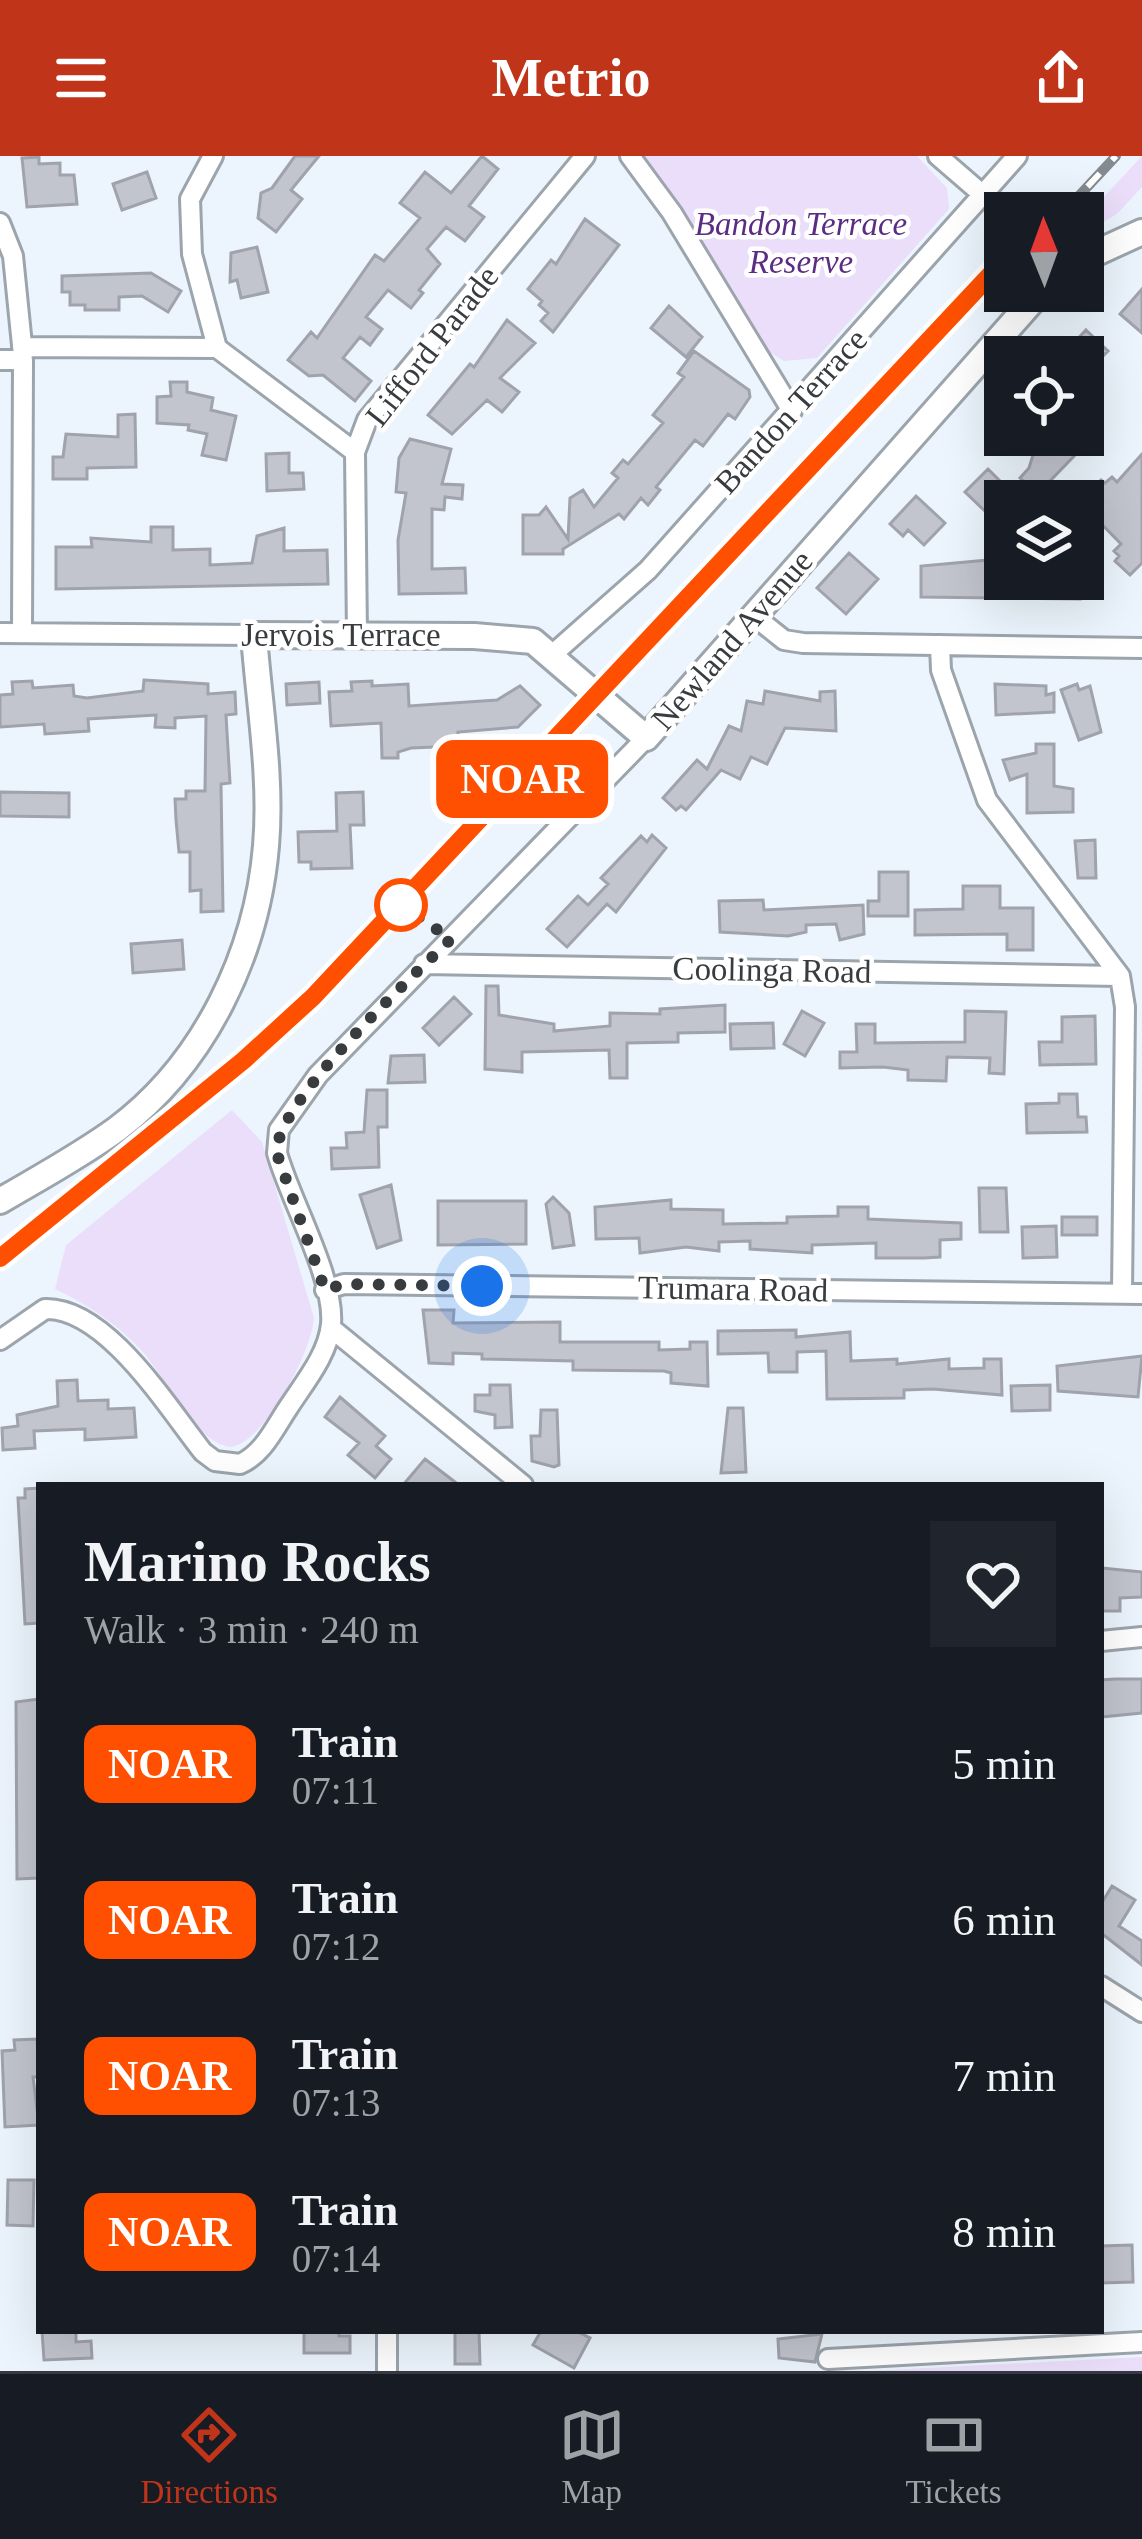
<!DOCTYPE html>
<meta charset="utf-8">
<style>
body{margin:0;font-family:"Times New Roman",serif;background:#20242c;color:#f1f3f6;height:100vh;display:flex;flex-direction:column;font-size:45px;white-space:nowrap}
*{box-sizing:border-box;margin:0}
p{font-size:39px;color:#9ea1a6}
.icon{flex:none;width:66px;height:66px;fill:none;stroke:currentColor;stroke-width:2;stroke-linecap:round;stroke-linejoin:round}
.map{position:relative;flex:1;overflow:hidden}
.details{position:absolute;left:36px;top:1326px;width:1068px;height:852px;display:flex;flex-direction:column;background:#171b24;border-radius:0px;box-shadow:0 12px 48px #0002}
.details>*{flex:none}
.badge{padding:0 24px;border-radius:18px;font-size:42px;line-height:78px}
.needle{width:78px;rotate:359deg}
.controls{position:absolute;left:984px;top:36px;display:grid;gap:24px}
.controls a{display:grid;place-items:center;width:120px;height:120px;border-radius:0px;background:#171b24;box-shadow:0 12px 48px #0002;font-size:60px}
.you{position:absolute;width:60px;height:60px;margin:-30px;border:9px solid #fff;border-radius:50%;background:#1a73e8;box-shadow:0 0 0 18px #1a73e833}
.map>.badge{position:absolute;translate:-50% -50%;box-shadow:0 0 0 6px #fff}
.round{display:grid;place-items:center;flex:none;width:126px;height:126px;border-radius:0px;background:#20242c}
.head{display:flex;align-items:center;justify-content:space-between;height:204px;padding:0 48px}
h1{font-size:57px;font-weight:600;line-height:90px}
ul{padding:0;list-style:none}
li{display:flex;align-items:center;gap:36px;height:156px;padding:0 48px}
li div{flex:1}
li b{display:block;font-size:45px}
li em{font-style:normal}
li .badge{min-width:132px;font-weight:700;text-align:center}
header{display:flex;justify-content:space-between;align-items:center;height:156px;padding:0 48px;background:#c03519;color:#fff;font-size:54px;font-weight:600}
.menu{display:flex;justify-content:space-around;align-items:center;height:168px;border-top:3px solid #363941;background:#171b24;font-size:33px;color:#9ea1a6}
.menu a{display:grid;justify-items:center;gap:6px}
.menu .active{color:#c03519}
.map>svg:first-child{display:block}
</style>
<header><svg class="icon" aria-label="menu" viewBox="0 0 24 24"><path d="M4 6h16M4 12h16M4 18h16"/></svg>Metrio<svg class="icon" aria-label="share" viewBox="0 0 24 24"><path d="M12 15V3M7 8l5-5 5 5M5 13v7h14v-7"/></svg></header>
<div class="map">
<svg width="1142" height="2215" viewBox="0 0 1142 2215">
<rect width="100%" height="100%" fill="#ecf5fd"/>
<!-- green -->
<path fill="#eadefa" d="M 641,0 L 917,0 L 947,32 L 949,53 L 817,202 L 784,205 L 766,194 Z
M 1142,0 L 1142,31 L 1117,58 L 1083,78 L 1083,63 Z
M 232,954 L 262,986 L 314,1162 C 312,1195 264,1288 230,1291 C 191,1284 166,1221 141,1194 C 117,1168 87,1148 55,1133 L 66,1089 Z
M 1142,2201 L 1142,2215 L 869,2215 Z"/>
<!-- building -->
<path fill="#c2c4ce" stroke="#a0a2ac" stroke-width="3" d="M 295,0 L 319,0 L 291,34 L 302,43 L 276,76 L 258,62 L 261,37 L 272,32 Z
M 482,0 L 498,13 L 469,50 L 484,61 L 465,85 L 446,71 L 427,93 L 440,108 L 419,134 L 423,137 L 411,152 L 388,134 L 366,161 L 382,173 L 370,189 L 360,181 L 343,202 L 371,225 L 355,245 L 323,219 L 309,220 L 288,204 L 311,176 L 317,182 L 375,99 L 384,105 L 420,62 L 400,47 L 425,16 L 451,37 Z
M 39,1 L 39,8 L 60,7 L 60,19 L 74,19 L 77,48 L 27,51 L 22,2 Z
M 147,16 L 156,42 L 122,54 L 113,28 Z
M 585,63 L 619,89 L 553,176 L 541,165 L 548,157 L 539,149 L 542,145 L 528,133 L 551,104 L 556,108 Z
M 257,91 L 268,136 L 241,142 L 237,124 L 230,126 L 231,97 Z
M 151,117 L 181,135 L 168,156 L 142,140 L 119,141 L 119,154 L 85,154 L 85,149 L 70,149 L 70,136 L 62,136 L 62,120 Z
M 1142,133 L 1142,177 L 1120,158 Z
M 669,150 L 702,181 L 686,201 L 651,172 Z
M 507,164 L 535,187 L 500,222 L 519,236 L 502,256 L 487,244 L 452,278 L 428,259 L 470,208 L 474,211 Z
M 1086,174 L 1108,195 L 1083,220 L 1083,201 L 1069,192 Z
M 694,195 L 749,234 L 750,241 L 735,263 L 728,258 L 703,290 L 695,284 L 656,331 L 660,334 L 648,349 L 641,342 L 624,363 L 619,358 L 563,393 L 563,398 L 523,398 L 523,359 L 539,359 L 546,351 L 568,383 L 570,342 L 583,334 L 594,351 L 618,322 L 612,317 L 623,304 L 628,308 L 663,267 L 653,259 L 684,221 L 678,217 Z
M 170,226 L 187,226 L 187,236 L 213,242 L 211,254 L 236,260 L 226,304 L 202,299 L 207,278 L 188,274 L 189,269 L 157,267 L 157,241 L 171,240 Z
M 135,258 L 136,311 L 87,312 L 87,323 L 53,323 L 53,301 L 63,301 L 66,278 L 118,281 L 118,259 Z
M 1057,279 L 1077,297 L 1051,324 L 1074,345 L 1045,345 L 1020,322 L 1029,312 L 1037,286 Z
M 410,283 L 451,293 L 442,328 L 463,329 L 462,343 L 445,341 L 444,354 L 432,353 L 432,413 L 465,412 L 466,437 L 399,438 L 398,384 L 406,337 L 396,336 L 399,302 Z
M 289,297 L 289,317 L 303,317 L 304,333 L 267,335 L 266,298 Z
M 1142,298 L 1142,407 L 1130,419 L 1115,405 L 1119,400 L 1114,395 L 1121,388 L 1079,345 L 1101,324 L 1105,327 L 1112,321 L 1117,326 Z
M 988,313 L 1010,335 L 988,358 L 965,336 Z
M 916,340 L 945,367 L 924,389 L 908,374 L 903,380 L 890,368 Z
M 151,371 L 173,371 L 173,394 L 210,393 L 210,409 L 252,407 L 257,380 L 284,372 L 284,395 L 327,394 L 328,428 L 56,433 L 56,391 L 92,391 L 91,382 L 151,386 Z
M 849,397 L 878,423 L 846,458 L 817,432 Z
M 989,404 L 990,423 L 1080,423 L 1080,443 L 921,441 L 921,410 Z
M 144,524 L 208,528 L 208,538 L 235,536 L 236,558 L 226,559 L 230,627 L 221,628 L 223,755 L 201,756 L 201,734 L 190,735 L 190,696 L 179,696 L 176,664 L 175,643 L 186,643 L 186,635 L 205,635 L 206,560 L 175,562 L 175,572 L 155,571 L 156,559 L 88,563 L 89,575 L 45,578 L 44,568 L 0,571 L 0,539 L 13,538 L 12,526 L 32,525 L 33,532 L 73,529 L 74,540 L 87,542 L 143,535 Z
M 372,525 L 372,530 L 408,528 L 409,550 L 497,544 L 520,530 L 540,549 L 518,571 L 458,576 L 459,590 L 411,592 L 398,596 L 398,602 L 382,602 L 381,567 L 331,570 L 329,536 L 352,535 L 351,526 Z
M 319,526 L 320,547 L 287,549 L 286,528 Z
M 995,528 L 1046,530 L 1046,539 L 1054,537 L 1054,556 L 996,559 Z
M 1077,528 L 1079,534 L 1090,530 L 1101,576 L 1079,584 L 1061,534 Z
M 765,535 L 820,545 L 820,536 L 835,535 L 836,575 L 785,572 L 767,608 L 751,601 L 740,623 L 721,614 L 686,654 L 681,650 L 676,654 L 663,642 L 697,604 L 707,613 L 729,570 L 741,575 L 747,545 L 763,548 Z
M 1036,588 L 1054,588 L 1054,630 L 1073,633 L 1073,656 L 1027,657 L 1027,618 L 1010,624 L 1003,604 L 1036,597 Z
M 0,636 L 69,637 L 69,661 L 0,660 Z
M 363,636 L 364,669 L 350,669 L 352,712 L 311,713 L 311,706 L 299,706 L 298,676 L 337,675 L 336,637 Z
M 652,679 L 666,692 L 616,756 L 607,748 L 567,791 L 547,773 L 578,740 L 588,749 L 608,728 L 601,722 L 641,680 L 647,686 Z
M 1095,684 L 1096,722 L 1078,722 L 1075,685 Z
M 879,716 L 908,716 L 908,760 L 868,760 L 868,745 L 879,745 Z
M 963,730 L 1000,730 L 1000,752 L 1033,752 L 1033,794 L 1007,794 L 1007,778 L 915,779 L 915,754 L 963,753 Z
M 763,744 L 764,754 L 863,749 L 864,778 L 840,784 L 836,768 L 806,769 L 806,776 L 788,780 L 720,776 L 719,745 Z
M 182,784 L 184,813 L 133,817 L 131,788 Z
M 486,830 L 498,830 L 499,859 L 554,868 L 554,875 L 610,870 L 610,857 L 660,858 L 660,853 L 725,849 L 725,876 L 678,877 L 678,886 L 627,887 L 627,922 L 610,922 L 609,894 L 522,896 L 522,916 L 485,913 Z
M 454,841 L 471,858 L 439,889 L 423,872 Z
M 802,855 L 824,867 L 805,900 L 784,888 Z
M 965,855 L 1006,856 L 1004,918 L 989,917 L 990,902 L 947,901 L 946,925 L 908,924 L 908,914 L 883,911 L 840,912 L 840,896 L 857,896 L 856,868 L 875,868 L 875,887 L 965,886 Z
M 1095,860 L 1096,908 L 1040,909 L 1039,886 L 1062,886 L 1062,861 Z
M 773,867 L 774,892 L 731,893 L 730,868 Z
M 424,899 L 425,926 L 388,927 L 391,900 Z
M 367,934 L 387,934 L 387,971 L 378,971 L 379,1011 L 332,1013 L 331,992 L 347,992 L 346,977 L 364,976 Z
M 1059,938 L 1077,938 L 1078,961 L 1086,961 L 1087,976 L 1027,977 L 1026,948 L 1059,947 Z
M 391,1029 L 401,1084 L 377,1092 L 360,1039 Z
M 979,1032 L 1006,1032 L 1008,1076 L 980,1076 Z
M 553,1041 L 569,1057 L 574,1089 L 553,1092 L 546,1048 Z
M 671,1044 L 671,1053 L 723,1054 L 723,1068 L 787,1067 L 787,1061 L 838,1060 L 838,1051 L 868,1051 L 868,1063 L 961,1067 L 961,1083 L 940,1084 L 940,1101 L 924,1102 L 876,1102 L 876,1087 L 812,1089 L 812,1097 L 750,1093 L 750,1085 L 719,1086 L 719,1095 L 686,1091 L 640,1097 L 639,1082 L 596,1083 L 595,1051 Z
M 438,1045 L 526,1045 L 526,1088 L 438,1089 Z
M 1062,1061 L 1097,1061 L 1097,1079 L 1062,1079 Z
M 1056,1070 L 1057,1101 L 1023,1102 L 1022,1071 Z
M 423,1154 L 454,1154 L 453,1167 L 560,1166 L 560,1186 L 659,1186 L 659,1194 L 690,1193 L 690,1186 L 707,1186 L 708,1230 L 671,1227 L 671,1217 L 664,1215 L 573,1214 L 573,1205 L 482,1203 L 482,1198 L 453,1197 L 453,1208 L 429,1207 Z
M 796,1174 L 796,1181 L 850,1176 L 851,1205 L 897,1203 L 897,1208 L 949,1203 L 949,1213 L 984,1212 L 984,1203 L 1001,1203 L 1002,1239 L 933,1233 L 904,1234 L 904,1242 L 827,1243 L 826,1195 L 797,1196 L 797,1216 L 769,1216 L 768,1197 L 718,1198 L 718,1175 Z
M 1142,1200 L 1138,1241 L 1058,1235 L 1057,1210 Z
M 77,1224 L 78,1245 L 108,1244 L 108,1253 L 134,1252 L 136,1281 L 85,1284 L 85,1273 L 34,1275 L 35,1292 L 3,1294 L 2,1272 L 18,1270 L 17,1259 L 58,1250 L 57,1225 Z
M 490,1229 L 510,1229 L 512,1271 L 495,1272 L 495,1259 L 475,1255 L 475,1239 L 490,1239 Z
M 1050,1229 L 1050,1254 L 1012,1255 L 1011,1230 Z
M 340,1241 L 385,1280 L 376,1290 L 391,1303 L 375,1322 L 348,1299 L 359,1287 L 325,1261 Z
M 728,1252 L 743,1252 L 746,1316 L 721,1317 Z
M 541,1254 L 557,1254 L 559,1309 L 554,1311 L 532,1305 L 531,1280 L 540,1280 Z
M 425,1303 L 459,1329 L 403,1329 Z
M 39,1332 L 39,1467 L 25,1468 L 18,1342 L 25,1342 L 25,1333 Z
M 1102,1412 L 1142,1416 L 1142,1441 L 1120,1442 L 1120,1455 L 1102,1455 Z
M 1115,1523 L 1142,1523 L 1142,1557 L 1101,1561 L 1101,1524 Z
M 39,1543 L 39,1722 L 17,1723 L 16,1546 Z
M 1112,1730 L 1135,1744 L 1119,1770 L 1142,1785 L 1142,1809 L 1101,1777 L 1101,1748 Z
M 37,1883 L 39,1921 L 33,1921 L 39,1969 L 5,1971 L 2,1895 L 15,1894 L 14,1884 Z
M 8,2024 L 34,2024 L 33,2070 L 7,2069 Z
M 1132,2089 L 1133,2126 L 1101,2127 L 1101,2090 Z
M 42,2175 L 76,2175 L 76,2186 L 91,2185 L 92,2202 L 44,2204 Z
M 339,2175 L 339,2180 L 350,2180 L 350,2197 L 304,2197 L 304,2176 Z
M 455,2175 L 479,2175 L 480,2208 L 455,2208 Z
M 541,2175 L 576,2175 L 590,2182 L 574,2212 L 533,2189 Z
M 822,2178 L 815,2206 L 779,2202 L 778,2183 Z"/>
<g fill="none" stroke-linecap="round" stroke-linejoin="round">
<defs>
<path id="street" d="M 213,0 L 190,43 L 192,98 L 217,192 L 355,296
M 630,0 L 672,57 L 792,255
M 938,0 L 982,38
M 0,67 L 13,100 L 23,199
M 22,191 L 217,192
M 0,204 L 23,204 L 22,477
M 755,461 L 784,484 L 803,487 L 1142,492
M 0,477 L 254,479
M 357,480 L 355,296 L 367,264 L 585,0
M 940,489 L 941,514 L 987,644 L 1120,820 L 1125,851 L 1122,1137
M 553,498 L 648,414 L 1017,0
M 424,808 L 1120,820
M 325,1134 L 344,1128 L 1142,1138
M 331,1172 L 523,1329
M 0,1184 L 45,1153 C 106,1151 168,1252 203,1296 L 215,1305 L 240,1308
M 240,1308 C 263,1298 274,1273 288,1252 C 304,1227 328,1199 331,1168 C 335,1122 290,1044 277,997 L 279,974 L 318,919 L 646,582
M 1101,1485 L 1142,1481
M 1101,1830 L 1142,1856
M 828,2203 L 1142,2186
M 387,2215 L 387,2175"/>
<path id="secondary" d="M 1083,103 L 1142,76
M 0,1045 C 39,1022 80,1000 117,973 C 205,907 257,797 266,690 C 272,621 259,548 254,479 L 474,480 L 533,485 L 646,582 L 1041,135"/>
</defs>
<!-- street casing -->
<use href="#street" stroke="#9ca4ac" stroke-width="24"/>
<!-- secondary casing -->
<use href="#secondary" stroke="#9ca4ac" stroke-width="30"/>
<!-- street -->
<use href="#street" stroke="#fff" stroke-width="18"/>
<!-- secondary -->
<use href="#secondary" stroke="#fff" stroke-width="24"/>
<defs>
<path id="rail" d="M 1063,57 L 1116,0
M 0,1102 L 244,904 L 313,841 L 1005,103"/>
</defs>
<!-- rail casing -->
<use href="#rail" stroke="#848b90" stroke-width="10"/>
<!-- rail -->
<use href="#rail" stroke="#fff" stroke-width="6" stroke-dasharray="18" stroke-linecap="butt"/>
</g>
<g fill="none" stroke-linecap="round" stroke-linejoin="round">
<defs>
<path id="line" d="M 0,1102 L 244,904 L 313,841 L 1005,103"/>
</defs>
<!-- line casing -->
<use href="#line" stroke="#fff" stroke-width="27"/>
<!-- line -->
<use href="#line" stroke="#fe5000" stroke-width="18"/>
<!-- walk -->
<path stroke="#383c3f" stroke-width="12" stroke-dasharray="0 21.6" d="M 401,749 L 451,783 C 413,820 272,949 277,998 L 325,1134 L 344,1128 L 482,1130"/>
</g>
<!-- markers -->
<circle fill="#fff" stroke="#fe5000" stroke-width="6" cx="401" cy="749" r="24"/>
<g text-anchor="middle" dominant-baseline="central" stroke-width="9" stroke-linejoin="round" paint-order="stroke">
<!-- park labels -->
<g font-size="33" font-style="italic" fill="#5b2c84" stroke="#fff">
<text x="801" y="68">Bandon Terrace<tspan x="801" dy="38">Reserve</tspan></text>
</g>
<!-- street labels -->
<g font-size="33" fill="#383c3f" stroke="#fff">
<text transform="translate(432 190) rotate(-52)">Lifford Parade</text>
<text transform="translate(791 255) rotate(-48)">Bandon Terrace</text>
<text x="341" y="479">Jervois Terrace</text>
<text transform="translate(732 484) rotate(-49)">Newland Avenue</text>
<text transform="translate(772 814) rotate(1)">Coolinga Road</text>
<text transform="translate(733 1133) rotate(1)">Trumara Road</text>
</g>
</g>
</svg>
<div class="controls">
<a><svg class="needle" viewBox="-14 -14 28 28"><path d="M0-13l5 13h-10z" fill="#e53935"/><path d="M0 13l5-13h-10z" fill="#9ea1a6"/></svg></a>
<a><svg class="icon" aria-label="locate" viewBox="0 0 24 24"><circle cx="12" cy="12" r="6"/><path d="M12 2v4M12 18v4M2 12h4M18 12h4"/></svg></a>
<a><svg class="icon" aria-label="layers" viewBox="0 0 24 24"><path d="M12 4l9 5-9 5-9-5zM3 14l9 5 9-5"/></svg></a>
</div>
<div class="you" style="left:482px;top:1130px"></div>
<b class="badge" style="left:522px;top:623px;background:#fe5000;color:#fff">NOAR</b>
<section class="details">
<div class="head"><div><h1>Marino Rocks</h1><p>Walk · 3 min · 240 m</p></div><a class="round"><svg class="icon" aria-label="heart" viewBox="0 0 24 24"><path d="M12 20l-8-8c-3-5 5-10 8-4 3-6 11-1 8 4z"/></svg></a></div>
<ul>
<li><span class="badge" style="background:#fe5000;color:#fff">NOAR</span><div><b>Train</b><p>07:11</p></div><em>5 min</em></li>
<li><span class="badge" style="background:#fe5000;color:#fff">NOAR</span><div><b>Train</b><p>07:12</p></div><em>6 min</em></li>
<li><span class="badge" style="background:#fe5000;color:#fff">NOAR</span><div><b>Train</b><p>07:13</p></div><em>7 min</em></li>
<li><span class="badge" style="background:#fe5000;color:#fff">NOAR</span><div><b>Train</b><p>07:14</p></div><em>8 min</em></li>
</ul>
</section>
</div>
<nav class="menu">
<a class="active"><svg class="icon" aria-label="directions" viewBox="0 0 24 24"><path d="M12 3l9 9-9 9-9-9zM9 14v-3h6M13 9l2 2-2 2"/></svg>Directions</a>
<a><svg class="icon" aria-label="map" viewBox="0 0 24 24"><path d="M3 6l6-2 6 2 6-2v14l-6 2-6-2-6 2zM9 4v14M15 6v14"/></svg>Map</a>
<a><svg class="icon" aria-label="tickets" viewBox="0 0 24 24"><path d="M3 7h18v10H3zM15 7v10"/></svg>Tickets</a>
</nav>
